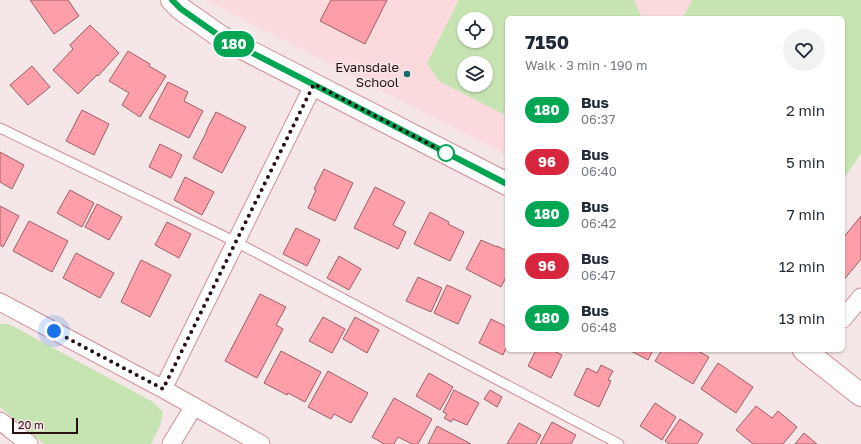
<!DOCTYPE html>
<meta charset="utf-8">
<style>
body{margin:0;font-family:"Golos Text",sans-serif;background:#f2f2f3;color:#1f2937;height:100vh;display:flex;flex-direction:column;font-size:15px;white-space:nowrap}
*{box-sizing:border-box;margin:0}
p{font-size:13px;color:#747a83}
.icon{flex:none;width:22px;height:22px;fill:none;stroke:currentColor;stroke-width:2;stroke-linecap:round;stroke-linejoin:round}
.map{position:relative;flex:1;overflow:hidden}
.side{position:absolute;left:505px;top:16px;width:340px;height:336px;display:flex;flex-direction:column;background:#fff;border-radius:6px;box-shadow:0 1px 3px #0004}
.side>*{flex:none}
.badge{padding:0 8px;border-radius:13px;font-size:14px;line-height:26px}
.buttons{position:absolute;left:457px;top:12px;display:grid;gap:8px}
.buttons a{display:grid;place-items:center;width:36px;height:36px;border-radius:50%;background:#fff;box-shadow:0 1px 3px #0004;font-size:20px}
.scale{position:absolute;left:12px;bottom:10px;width:66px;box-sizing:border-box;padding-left:4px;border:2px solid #270f12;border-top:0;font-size:11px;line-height:14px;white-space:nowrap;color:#270f12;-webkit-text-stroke:3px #f5e6e7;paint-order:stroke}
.you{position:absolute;width:20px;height:20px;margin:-10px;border:3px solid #fff;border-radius:50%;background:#1a73e8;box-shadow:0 0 0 6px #1a73e833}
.map>.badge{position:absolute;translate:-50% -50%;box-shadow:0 0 0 2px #fff}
.round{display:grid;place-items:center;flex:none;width:42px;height:42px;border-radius:21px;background:#f2f2f3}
.head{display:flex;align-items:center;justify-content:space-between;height:68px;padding:0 20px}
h1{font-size:19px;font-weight:700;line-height:30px}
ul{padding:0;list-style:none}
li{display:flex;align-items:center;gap:12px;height:52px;padding:0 20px}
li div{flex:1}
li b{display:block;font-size:15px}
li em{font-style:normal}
li .badge{min-width:44px;font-weight:700;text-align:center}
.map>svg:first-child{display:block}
</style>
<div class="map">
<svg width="861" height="444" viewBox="0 0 861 444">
<rect width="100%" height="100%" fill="#f5e6e7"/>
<!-- built -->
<path fill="#fadadc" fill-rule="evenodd" d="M 206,0 L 692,0 L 683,18 L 507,18 L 507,155 ZM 464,19 L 486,19 L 486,41 L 464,41 ZM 464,63 L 486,63 L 486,85 L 464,85 Z"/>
<!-- green -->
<path fill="#c6e4b1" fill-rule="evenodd" d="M 459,0 L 634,0 L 642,18 L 507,18 L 507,116 L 439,81 L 427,63 ZM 464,19 L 486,19 L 486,41 L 464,41 ZM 464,63 L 486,63 L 486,85 L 464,85 Z
M 692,0 L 861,0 L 861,153 L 843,180 L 843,18 L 683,18 Z
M 0,324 L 9,324 L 153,402 L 163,412 L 160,426 L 151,444 L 44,444 L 0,407 Z"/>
<!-- building -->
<path fill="#fe9ea9" stroke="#9c5e65" d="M 30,0 L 68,0 L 79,16 L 54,34 Z
M 331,0 L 387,0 L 365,44 L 320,21 Z
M 90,25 L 119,53 L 98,76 L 97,75 L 78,94 L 53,70 L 73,49 L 70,45 Z
M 128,51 L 150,64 L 149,66 L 166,76 L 140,117 L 122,105 L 129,93 L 109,81 Z
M 32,66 L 50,87 L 28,105 L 10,85 Z
M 168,82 L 188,92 L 184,101 L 203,111 L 189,138 L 149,118 Z
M 82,110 L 109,124 L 94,155 L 66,141 Z
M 216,112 L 246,127 L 222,173 L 193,158 L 207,131 L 206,131 Z
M 160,144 L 182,155 L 171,178 L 149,167 Z
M 0,152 L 24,165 L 12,189 L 0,182 Z
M 324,169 L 353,183 L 335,221 L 308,208 L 316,190 L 314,189 Z
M 185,177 L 214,192 L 202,215 L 174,200 Z
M 375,187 L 405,202 L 393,225 L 406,232 L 398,249 L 354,228 Z
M 70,190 L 94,203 L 82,227 L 57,213 Z
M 97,204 L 122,217 L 109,240 L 85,227 Z
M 0,206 L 19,216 L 3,247 L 0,245 Z
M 430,212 L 449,222 L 448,224 L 464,232 L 450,261 L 414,244 Z
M 861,216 L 861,259 L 843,281 L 843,238 Z
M 29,221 L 68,241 L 52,272 L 13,251 Z
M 167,222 L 191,234 L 179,258 L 155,245 Z
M 296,228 L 320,240 L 307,266 L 283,254 Z
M 481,240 L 497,247 L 497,246 L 507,251 L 507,275 L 501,287 L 466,269 Z
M 76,253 L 114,273 L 100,298 L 63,278 Z
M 339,256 L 361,269 L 349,290 L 327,278 Z
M 141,260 L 171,275 L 150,317 L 121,302 Z
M 418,277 L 442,288 L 431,312 L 406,301 Z
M 447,285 L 471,296 L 458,324 L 434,313 Z
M 260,294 L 286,307 L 276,325 L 283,329 L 257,378 L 225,361 Z
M 323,317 L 345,329 L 332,353 L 309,341 Z
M 355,317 L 379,330 L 367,353 L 343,339 Z
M 491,319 L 507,327 L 507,346 L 503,355 L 479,343 Z
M 536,350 L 552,350 L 562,355 L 551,378 L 528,366 Z
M 629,350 L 653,350 L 648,360 Z
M 662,350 L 696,350 L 709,357 L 693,384 L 655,361 Z
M 281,351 L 321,372 L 305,402 L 288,393 L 287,395 L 264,383 Z
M 718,363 L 753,387 L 736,413 L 701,389 Z
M 601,365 L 613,371 L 608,380 L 611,381 L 599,407 L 574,395 L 587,368 L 597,373 Z
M 328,371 L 368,393 L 351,423 L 334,414 L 331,419 L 308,407 Z
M 429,373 L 453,387 L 440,410 L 416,396 Z
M 454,390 L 479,403 L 467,425 L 453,419 L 451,422 L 444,418 L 447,414 L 443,412 Z
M 490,390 L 502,397 L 497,407 L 484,399 Z
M 394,398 L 432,419 L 418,444 L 412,444 L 398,437 L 394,444 L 384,444 L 372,437 Z
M 655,403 L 676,417 L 662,440 L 640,426 Z
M 756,406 L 772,418 L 778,411 L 797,427 L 783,444 L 753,444 L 736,430 Z
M 680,419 L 703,434 L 697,444 L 669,444 L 665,441 Z
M 552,422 L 576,435 L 571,444 L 540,444 Z
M 519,423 L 541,435 L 536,444 L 507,444 Z
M 437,426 L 471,444 L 428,444 Z
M 804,433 L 817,444 L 795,444 Z"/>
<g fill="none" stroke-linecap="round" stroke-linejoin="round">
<defs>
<path id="service" d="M 0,128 L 236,242 L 619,444"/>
<path id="minor" d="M 0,302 L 163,389 L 261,444
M 843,319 L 861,297
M 163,389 L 314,84
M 0,421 L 29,444
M 171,444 L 194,406"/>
<path id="tertiary" d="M 172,0 L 181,9 L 221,37 L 507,184
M 804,350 L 861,395"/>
</defs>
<!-- service casing -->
<use href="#service" stroke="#d18e95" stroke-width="11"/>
<!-- minor casing -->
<use href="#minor" stroke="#d18e95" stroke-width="19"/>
<!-- tertiary casing -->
<use href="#tertiary" stroke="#d18e95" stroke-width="24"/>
<!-- service -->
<use href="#service" stroke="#fff" stroke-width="9"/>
<!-- minor -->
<use href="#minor" stroke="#fff" stroke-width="17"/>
<!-- tertiary -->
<use href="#tertiary" stroke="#fff" stroke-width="22"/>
</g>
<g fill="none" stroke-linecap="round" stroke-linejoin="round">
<defs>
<path id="line" d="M 172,0 L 181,9 L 221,37 L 507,184"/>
</defs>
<!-- line casing -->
<use href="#line" stroke="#fff" stroke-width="9"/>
<!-- line -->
<use href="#line" stroke="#00a651" stroke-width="6"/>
<!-- walk -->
<path stroke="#270f12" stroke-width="4" stroke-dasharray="0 7.2" d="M 54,331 L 163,389 L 314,84 L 452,156 L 446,153"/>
</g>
<!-- markers -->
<circle fill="#1b6866" stroke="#f5e6e7" stroke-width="1.5" cx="407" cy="74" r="4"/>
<circle fill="#fff" stroke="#00a651" stroke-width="2" cx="446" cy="153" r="8"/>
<g text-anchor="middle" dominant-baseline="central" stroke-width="3" stroke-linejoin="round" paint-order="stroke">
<!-- poi labels -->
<g font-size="13" fill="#270f12" stroke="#f5e6e7" text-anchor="end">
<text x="399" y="67">Evansdale<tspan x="399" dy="15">School</tspan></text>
</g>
</g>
</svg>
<div class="buttons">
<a><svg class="icon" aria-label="locate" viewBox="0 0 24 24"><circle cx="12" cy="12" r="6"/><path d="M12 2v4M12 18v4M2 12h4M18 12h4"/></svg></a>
<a><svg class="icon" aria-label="layers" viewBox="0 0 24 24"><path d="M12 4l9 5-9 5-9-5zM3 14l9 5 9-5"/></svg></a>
</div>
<div class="scale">20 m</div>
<div class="you" style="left:54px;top:331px"></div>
<b class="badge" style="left:234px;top:44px;background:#00a651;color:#fff">180</b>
<section class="side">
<div class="head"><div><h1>7150</h1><p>Walk · 3 min · 190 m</p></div><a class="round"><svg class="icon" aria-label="heart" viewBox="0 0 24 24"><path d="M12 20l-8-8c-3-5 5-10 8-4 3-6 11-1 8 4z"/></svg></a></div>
<ul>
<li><span class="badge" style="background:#00a651;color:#fff">180</span><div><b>Bus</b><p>06:37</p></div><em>2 min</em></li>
<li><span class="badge" style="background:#d7263d;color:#fff">96</span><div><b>Bus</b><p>06:40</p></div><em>5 min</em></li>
<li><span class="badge" style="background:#00a651;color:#fff">180</span><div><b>Bus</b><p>06:42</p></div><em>7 min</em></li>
<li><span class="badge" style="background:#d7263d;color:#fff">96</span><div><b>Bus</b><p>06:47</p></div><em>12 min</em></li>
<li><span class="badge" style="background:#00a651;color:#fff">180</span><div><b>Bus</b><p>06:48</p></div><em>13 min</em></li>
</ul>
</section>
</div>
